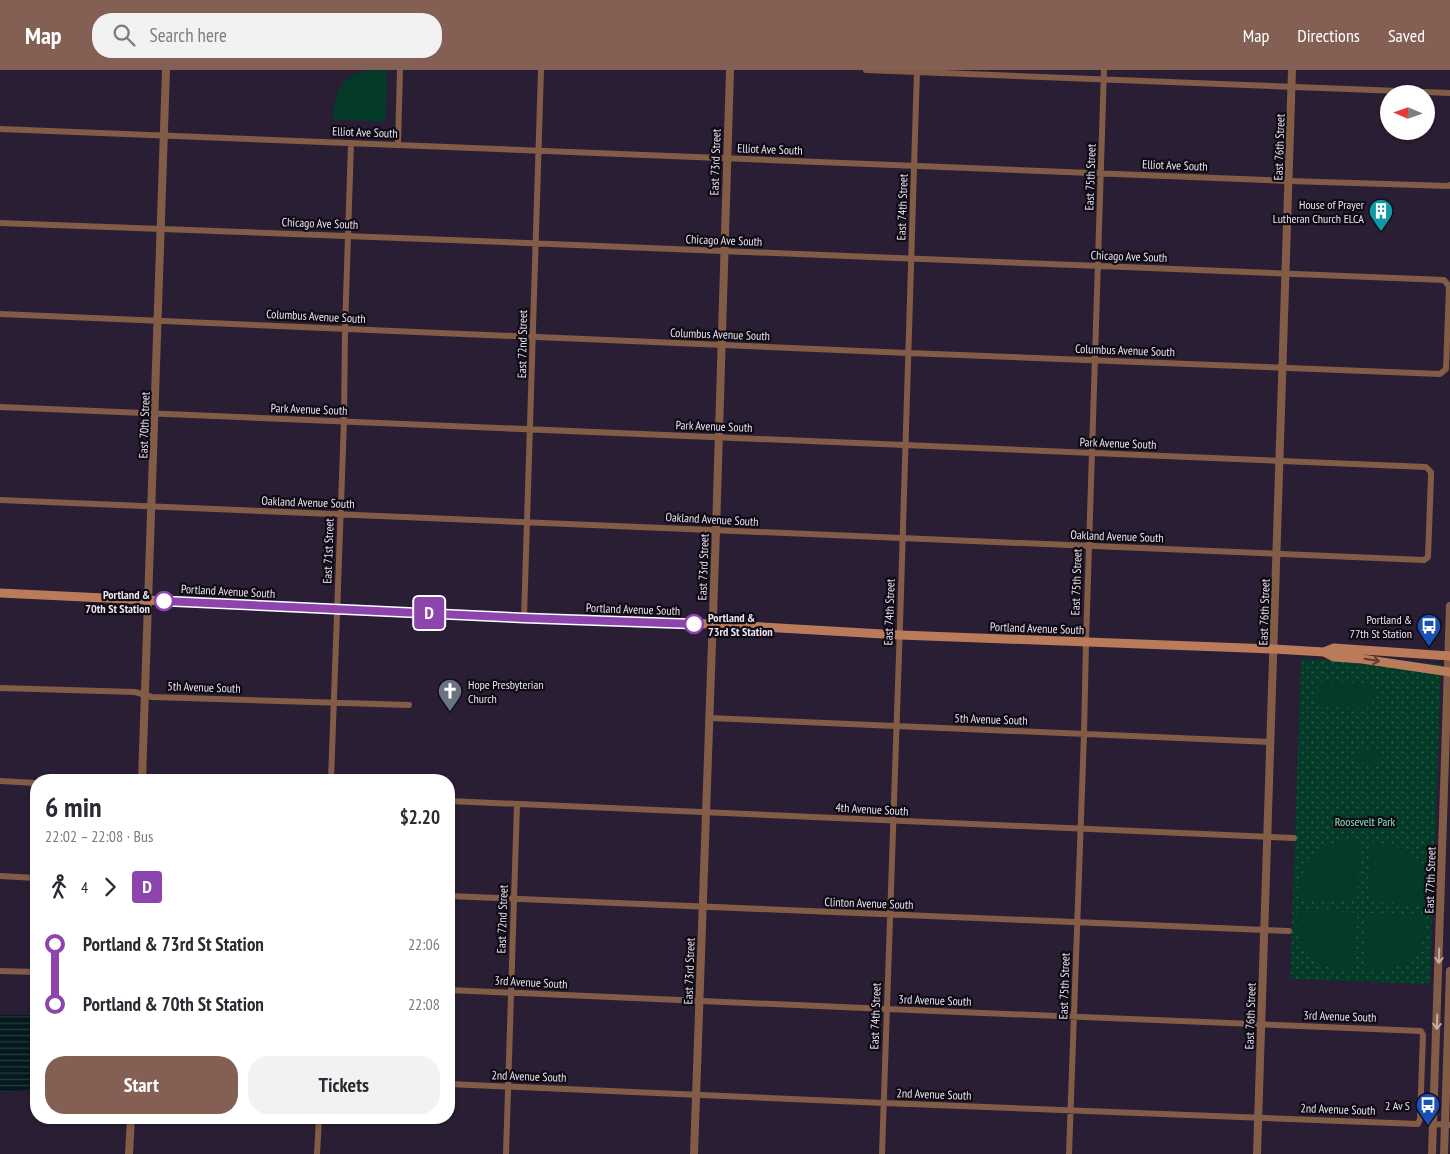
<!DOCTYPE html>
<meta charset="utf-8">
<style>
body{margin:0;font-family:"PT Sans Narrow",sans-serif;background:#f2f2f3;color:#2b2b33;height:100vh;display:flex;flex-direction:column;font-size:19px;white-space:nowrap}
*{box-sizing:border-box;margin:0}
p{font-size:16px;color:#7c7c81}
.icon{flex:none;width:28px;height:28px;fill:none;stroke:currentColor;stroke-width:2;stroke-linecap:round;stroke-linejoin:round}
.map{position:relative;flex:1;overflow:hidden}
.sheet{position:absolute;left:30px;top:704px;width:425px;height:350px;display:flex;flex-direction:column;background:#fff;border-radius:20px;box-shadow:0 1px 4px #0004}
.sheet>*{flex:none}
.badge{padding:0 10px;border-radius:4px;font-size:18px;line-height:32px}
.needle{width:32px;rotate:272deg}
.tools{position:absolute;left:1380px;top:15px;display:grid;gap:10px}
.tools a{display:grid;place-items:center;width:55px;height:55px;border-radius:50%;background:#fff;box-shadow:0 1px 4px #0004;font-size:25px}
.map>.badge{position:absolute;translate:-50% -50%;box-shadow:0 0 0 2px #fff}
.legs{display:flex;align-items:center;gap:8px;height:55px;padding:0 15px;font-size:16px}
.legs p{margin-inline-start:auto}
.headline{display:flex;align-items:center;justify-content:space-between;height:85px;padding:0 15px}
h1{font-size:28px;font-weight:800;line-height:38px}
.button{display:flex;gap:10px;margin-top:auto;padding:10px 15px}
.button a{flex:1;height:58px;border-radius:20px;background:#846054;color:#fff;font-size:20px;font-weight:800;line-height:58px;text-align:center}
.button a+a{background:#f2f2f3;color:#2b2b33}
ul{padding:0 15px;list-style:none}
li{display:flex;align-items:center;gap:18px;height:60px;font-size:19px}
li i{display:grid;place-items:center;width:8px;height:100%;margin:0 6px;background:currentColor}
li i::after{content:'';width:12px;height:12px;margin:-6px;border:4px solid;border-radius:50%;background:#fff}
li p{margin-inline-start:auto}
li:first-child i{background:linear-gradient(#0000 50%,currentColor 0)}
li:last-child i{background:linear-gradient(currentColor 50%,#0000 0)}
header{display:flex;align-items:center;gap:30px;box-sizing:border-box;height:70px;padding:0 25px;background:#846054;color:#fff}
header strong{font-size:24px}
nav{display:flex;gap:28px;margin-inline-start:auto;font-size:18px}
.search{width:350px;height:45px;background:#f2f2f3;display:flex;align-items:center;gap:12px;box-sizing:border-box;padding:0 18px;border-radius:20px;color:#7c7c81;font-size:19px}
.map>svg:first-child{display:block}
</style>
<header>
<strong>Map</strong>
<div class="search"><svg class="icon" aria-label="search" viewBox="0 0 24 24"><circle cx="10" cy="10" r="6"/><path d="M15 15l6 6"/></svg>Search here</div>
<nav><a>Map</a><a>Directions</a><a>Saved</a></nav>
</header>
<div class="map">
<svg width="1450" height="1084" viewBox="0 0 1450 1084">
<defs>
<pattern id="grass-dots" width="8" height="8" patternUnits="userSpaceOnUse" patternTransform="scale(1.25)"><rect width="8" height="8" fill="#043b28"/><path d="M2 2h.1M6 6h.1" fill="none" stroke="#295748" stroke-width="1.8" stroke-linecap="round"/></pattern>
<pattern id="water-rules" width="6" height="5" patternUnits="userSpaceOnUse" patternTransform="scale(1.25)"><rect width="6" height="5" fill="#04191e"/><path d="M0 2.5h6" fill="none" stroke="#293a3f"/></pattern>
</defs>
<rect width="100%" height="100%" fill="#291e33"/>
<!-- grass -->
<path fill="url(#grass-dots)" d="M 1301,589 L 1441,594 L 1430,914 L 1290,909 Z"/>
<!-- pitch -->
<path fill="#043b28" d="M 370,0 L 387,0 L 386,46 L 382,52 L 333,49 C 334,32 336,14 354,5 C 359,2 365,1 370,0 Z
M 1324,612 L 1367,613 C 1375,617 1374,629 1371,636 L 1366,638 L 1324,637 C 1315,634 1315,621 1319,614 Z
M 1357,680 L 1381,681 L 1380,694 L 1356,693 Z
M 1336,772 L 1359,772 L 1357,831 L 1299,829 C 1300,800 1308,783 1336,772 Z
M 1370,772 C 1413,776 1428,790 1427,834 L 1373,832 L 1368,827 Z
M 1298,839 L 1352,842 L 1357,846 L 1354,900 C 1349,900 1344,900 1339,900 C 1321,898 1304,883 1299,866 C 1296,857 1297,848 1298,839 Z
M 1371,843 L 1426,844 C 1426,887 1407,901 1366,901 L 1367,847 Z"/>
<!-- water -->
<path fill="url(#water-rules)" d="M 0,945 L 36,945 L 36,1018 L 0,1024 Z"/>
<g fill="none" stroke-linecap="round" stroke-linejoin="round">
<!-- minor -->
<path stroke="#835c47" stroke-width="6" d="M 866,0 L 1450,23
M 0,59 L 1289,111 L 1449,116 L 1450,115
M 398,75 L 400,0
M 0,153 C 290,162 581,176 871,187 C 1062,195 1253,201 1444,210 L 1449,216 L 1446,299 L 1440,304 L 908,283 L 0,244
M 0,337 L 1426,397 L 1431,402 L 1431,407 L 1428,487 L 1424,490 L 0,430
M 524,548 L 541,0
M 0,618 L 135,622 L 152,627 L 409,635
M 709,648 L 1271,672
M 331,710 L 344,351 L 345,259 L 351,73
M 0,711 L 36,713
M 449,731 L 1294,768
M 0,806 L 36,808
M 449,826 L 1289,861
M 0,901 L 36,902
M 449,920 L 887,939 L 1421,961 L 1423,965 L 1420,1049 L 1418,1054 L 884,1033 L 449,1014
M 1434,1054 L 1450,1055
M 317,1084 L 319,1048
M 506,1084 L 517,734
M 882,1084 L 900,555 L 917,0
M 1069,1084 L 1084,664 L 1086,572 L 1104,0"/>
<!-- tertiary -->
<path stroke="#835c47" stroke-width="8" d="M 142,710 L 166,0
M 129,1084 L 131,1048
M 694,1084 L 716,460 L 730,0
M 1257,1084 L 1292,0
M 1432,1084 L 1450,536
M 1444,1084 L 1450,901"/>
<!-- secondary -->
<path stroke="#b97b59" stroke-width="9" d="M 0,523 L 524,548 L 712,554 L 900,565 L 1274,579 L 1324,582 L 1334,578 L 1450,586
M 1324,582 L 1334,587 L 1362,589 L 1450,602"/>
</g>
<!-- one-way arrows -->
<defs><path id="oneway-shaft" d="M-6 0H5M1.5-3L5.5 0L1.5 3" fill="none" stroke-width="1.6" stroke-linecap="round" stroke-linejoin="round" transform="scale(1.25)"/></defs>
<use stroke="#5b3d33" href="#oneway-shaft" transform="translate(1372 590) rotate(10)"/>
<g stroke="#c1adae">
<use href="#oneway-shaft" transform="translate(1439 886) rotate(92)"/>
<use href="#oneway-shaft" transform="translate(1437 952) rotate(92)"/>
</g>
<g fill="none" stroke-linecap="round" stroke-linejoin="round">
<defs>
<path id="line-1" d="M 164,531 L 524,548 L 694,554"/>
</defs>
<!-- line-1 casing -->
<use href="#line-1" stroke="#fff" stroke-width="11"/>
<!-- line-1 -->
<use href="#line-1" stroke="#8e44ad" stroke-width="8"/>
</g>
<!-- icons -->
<defs>
<symbol id="building-pin" viewBox="-11 -11 22 30"><path d="M0 17L-7.5 6A9.5 9.5 0 1 1 7.5 6Z" fill="#0f9aa8" stroke="#0f0b14"/><path d="M-4-6H4V6H1V3H-1V6H-4ZM-2.5-4.3h1.7v1.8h-1.7ZM.8-4.3h1.7v1.8H.8ZM-2.5-1h1.7V.8h-1.7ZM.8-1h1.7V.8H.8Z" fill="#fff"/></symbol>
<symbol id="bus-pin" viewBox="-11 -11 22 30"><path d="M0 17L-7.5 6A9.5 9.5 0 1 1 7.5 6Z" fill="#1a4fb4" stroke="#0f0b14"/><path d="M-5-6H5V4H4V6H2V4H-2V6H-4V4H-5ZM-3.5-4V0h7V-4ZM-3.5 1.2v1.5H-2V1.2ZM2 1.2v1.5H3.5V1.2Z" fill="#fff"/></symbol>
<symbol id="church-pin" viewBox="-11 -11 22 30"><path d="M0 17L-7.5 6A9.5 9.5 0 1 1 7.5 6Z" fill="#6b7280" stroke="#0f0b14"/><path d="M-1.2-6h2.4v3.5h3.3v2.4h-3.3V6h-2.4V-.1h-3.3v-2.4h3.3Z" fill="#fff"/></symbol>
</defs>
<g fill-rule="evenodd">
<use href="#building-pin" x="1367" y="127" width="28" height="38"/>
<use href="#bus-pin" x="1415" y="542" width="28" height="38"/>
<use href="#church-pin" x="436" y="607" width="28" height="38"/>
<use href="#bus-pin" x="1414" y="1021" width="28" height="38"/>
</g>
<!-- markers -->
<g fill="#fff" stroke="#8e44ad" stroke-width="2.5">
<circle cx="164" cy="531" r="9"/>
<circle cx="694" cy="554" r="9"/>
</g>
<g text-anchor="middle" dominant-baseline="central" stroke-width="4.5" stroke-linejoin="round" paint-order="stroke">
<!-- street labels -->
<g font-size="12" fill="#eae3f2" stroke="#0f0b14">
<text transform="translate(365 62) rotate(2)">Elliot Ave South</text>
<text transform="translate(1279 77) rotate(-88)">East 76th Street</text>
<text transform="translate(770 79) rotate(2)">Elliot Ave South</text>
<text transform="translate(715 92) rotate(-88)">East 73rd Street</text>
<text transform="translate(1175 95) rotate(2)">Elliot Ave South</text>
<text transform="translate(1090 107) rotate(-88)">East 75th Street</text>
<text transform="translate(902 137) rotate(-88)">East 74th Street</text>
<text transform="translate(320 153) rotate(2)">Chicago Ave South</text>
<text transform="translate(724 170) rotate(2)">Chicago Ave South</text>
<text transform="translate(1129 186) rotate(2)">Chicago Ave South</text>
<text transform="translate(316 246) rotate(3)">Columbus Avenue South</text>
<text transform="translate(720 264) rotate(2)">Columbus Avenue South</text>
<text transform="translate(522 274) rotate(-89)">East 72nd Street</text>
<text transform="translate(1125 280) rotate(2)">Columbus Avenue South</text>
<text transform="translate(309 339) rotate(2)">Park Avenue South</text>
<text transform="translate(144 355) rotate(-88)">East 70th Street</text>
<text transform="translate(714 356) rotate(2)">Park Avenue South</text>
<text transform="translate(1118 373) rotate(2)">Park Avenue South</text>
<text transform="translate(308 432) rotate(2)">Oakland Avenue South</text>
<text transform="translate(712 449) rotate(3)">Oakland Avenue South</text>
<text transform="translate(1117 466) rotate(2)">Oakland Avenue South</text>
<text transform="translate(328 481) rotate(-88)">East 71st Street</text>
<text transform="translate(703 497) rotate(-88)">East 73rd Street</text>
<text transform="translate(1076 512) rotate(-88)">East 75th Street</text>
<text transform="translate(228 521) rotate(3)">Portland Avenue South</text>
<text transform="translate(633 539) rotate(2)">Portland Avenue South</text>
<text transform="translate(889 542) rotate(-88)">East 74th Street</text>
<text transform="translate(1264 542) rotate(-88)">East 76th Street</text>
<text transform="translate(1037 558) rotate(2)">Portland Avenue South</text>
<text transform="translate(204 617) rotate(2)">5th Avenue South</text>
<text transform="translate(991 649) rotate(2)">5th Avenue South</text>
<text transform="translate(872 739) rotate(3)">4th Avenue South</text>
<text transform="translate(1430 810) rotate(-88)">East 77th Street</text>
<text transform="translate(869 833) rotate(2)">Clinton Avenue South</text>
<text transform="translate(502 849) rotate(-88)">East 72nd Street</text>
<text transform="translate(689 901) rotate(-88)">East 73rd Street</text>
<text transform="translate(531 912) rotate(3)">3rd Avenue South</text>
<text transform="translate(1064 916) rotate(-88)">East 75th Street</text>
<text transform="translate(935 930) rotate(2)">3rd Avenue South</text>
<text transform="translate(875 946) rotate(-88)">East 74th Street</text>
<text transform="translate(1250 946) rotate(-88)">East 76th Street</text>
<text transform="translate(1340 946) rotate(2)">3rd Avenue South</text>
<text transform="translate(529 1006) rotate(2)">2nd Avenue South</text>
<text transform="translate(934 1024) rotate(2)">2nd Avenue South</text>
<text transform="translate(1338 1039) rotate(2)">2nd Avenue South</text>
</g>
<!-- poi labels -->
<g font-size="12" fill="#eae3f2" stroke="#0f0b14" text-anchor="end">
<text x="1364" y="134">House of Prayer<tspan x="1364" dy="14">Lutheran Church ELCA</tspan></text>
<text x="1412" y="549">Portland &amp;<tspan x="1412" dy="14">77th St Station</tspan></text>
<text x="468" y="614" text-anchor="start">Hope Presbyterian<tspan x="468" dy="14">Church</tspan></text>
<text x="1410" y="1035">2 Av S</text>
</g>
<!-- stop labels -->
<g font-size="12" font-weight="bold" fill="#eae3f2" stroke="#0f0b14" text-anchor="end">
<text x="150" y="524">Portland &amp;<tspan x="150" dy="14">70th St Station</tspan></text>
<text x="708" y="547" text-anchor="start">Portland &amp;<tspan x="708" dy="14">73rd St Station</tspan></text>
</g>
<!-- park labels -->
<g font-size="12" fill="#89e2ba" stroke="#0f0b14">
<text x="1365" y="751">Roosevelt Park</text>
</g>
</g>
</svg>
<div class="tools">
<a><svg class="needle" viewBox="-14 -14 28 28"><path d="M0-13l5 13h-10z" fill="#e53935"/><path d="M0 13l5-13h-10z" fill="#7c7c81"/></svg></a>
</div>
<b class="badge" style="left:429px;top:543px;background:#8e44ad;color:#fff">D</b>
<section class="sheet">
<div class="headline"><div><h1>6 min</h1><p>22:02 – 22:08 · Bus</p></div><b>$2.20</b></div>
<div class="legs"><svg class="icon" aria-label="walk" viewBox="0 0 24 24"><circle cx="13" cy="4" r="2"/><path d="M13 8l-2 6 4 7M11 14l-3 7M7 12l3-4h3l4 4"/></svg>4<svg class="icon" aria-label="forward" viewBox="0 0 24 24"><path d="M9 5l7 7-7 7"/></svg><b class="badge" style="background:#8e44ad;color:#fff">D</b></div>
<ul>
<li><i style="color:#8e44ad"></i><b>Portland &amp; 73rd St Station</b><p>22:06</p></li>
<li><i style="color:#8e44ad"></i><b>Portland &amp; 70th St Station</b><p>22:08</p></li>
</ul>
<div class="button"><a>Start</a><a>Tickets</a></div>
</section>
</div>
